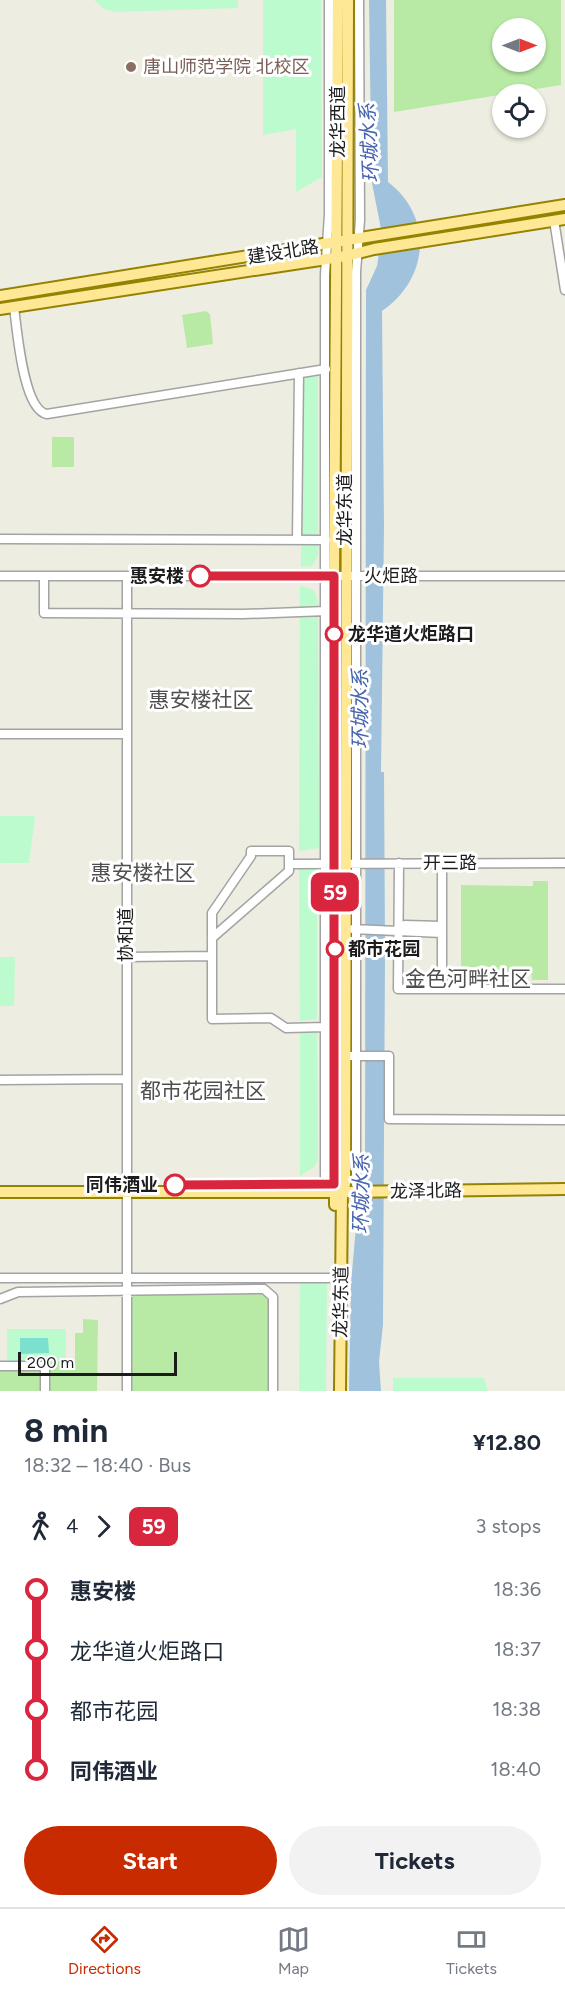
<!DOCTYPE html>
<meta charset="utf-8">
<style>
body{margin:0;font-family:Figtree,"Noto Sans SC",sans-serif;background:#f2f2f3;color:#1f2937;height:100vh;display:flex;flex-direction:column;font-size:22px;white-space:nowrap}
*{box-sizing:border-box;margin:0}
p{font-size:20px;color:#747a83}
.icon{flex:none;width:33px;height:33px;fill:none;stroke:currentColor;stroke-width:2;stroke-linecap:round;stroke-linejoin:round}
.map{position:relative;height:1391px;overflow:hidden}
.panel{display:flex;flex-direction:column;background:#fff;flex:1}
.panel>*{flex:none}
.badge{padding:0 12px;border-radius:9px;font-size:21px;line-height:39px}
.needle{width:39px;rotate:90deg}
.controls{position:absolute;left:492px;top:18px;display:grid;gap:12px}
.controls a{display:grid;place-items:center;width:54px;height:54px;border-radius:50%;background:#fff;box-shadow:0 2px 4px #0004;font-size:30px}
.scale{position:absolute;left:18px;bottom:15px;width:159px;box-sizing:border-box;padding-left:6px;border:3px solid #1c1c1c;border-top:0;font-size:16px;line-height:21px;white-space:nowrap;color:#1c1c1c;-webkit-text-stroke:4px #fff;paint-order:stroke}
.map>.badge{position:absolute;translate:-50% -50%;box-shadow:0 0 0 3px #fff}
.legs{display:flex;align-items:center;gap:9px;height:66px;padding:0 24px;font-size:20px}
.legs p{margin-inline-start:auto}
.head{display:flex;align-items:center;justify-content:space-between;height:102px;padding:0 24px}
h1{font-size:33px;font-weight:700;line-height:45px}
.button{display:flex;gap:12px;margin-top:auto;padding:12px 24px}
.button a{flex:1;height:69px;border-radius:36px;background:#c82b00;color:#fff;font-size:24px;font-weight:700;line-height:69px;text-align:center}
.button a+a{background:#f2f2f3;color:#1f2937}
ul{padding:0 24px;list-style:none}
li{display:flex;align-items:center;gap:21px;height:60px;font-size:22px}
li i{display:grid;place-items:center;width:9px;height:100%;margin:0 8px;background:currentColor}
li i::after{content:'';width:15px;height:15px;margin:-8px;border:4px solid;border-radius:50%;background:#fff}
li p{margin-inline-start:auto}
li:first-child i{background:linear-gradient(#0000 50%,currentColor 0)}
li:last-child i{background:linear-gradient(currentColor 50%,#0000 0)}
.dock{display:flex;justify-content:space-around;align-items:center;height:84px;border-top:2px solid #e0e1e3;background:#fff;font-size:16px;color:#747a83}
.dock a{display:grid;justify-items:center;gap:3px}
.dock .current{color:#c82b00}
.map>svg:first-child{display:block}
</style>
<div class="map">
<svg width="565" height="1391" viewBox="0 0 565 1391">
<rect width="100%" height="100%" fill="#eeede1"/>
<!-- grass -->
<path fill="#b8eaa5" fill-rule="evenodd" d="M 394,0 L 561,0 L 561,85 L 394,112 ZM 502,28 L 536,28 L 536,62 L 502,62 Z
M 206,311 L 210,314 L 213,344 L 187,348 L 182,315 Z
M 52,437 L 74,437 L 74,467 L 52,467 Z
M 533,881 L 548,881 L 548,980 L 532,980 L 531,972 L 461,972 L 461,885 L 533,886 Z
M 263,1293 L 269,1299 L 270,1391 L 132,1391 L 132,1295 Z
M 83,1319 L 98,1320 L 97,1391 L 0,1391 L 0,1362 L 75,1361 L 75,1333 L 83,1333 Z"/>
<!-- park -->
<path fill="#bcfbce" d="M 94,0 L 238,0 L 238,8 L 116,12 L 104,9 Z
M 263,0 L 321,0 L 322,177 L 296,192 L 296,129 L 263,135 Z
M 318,373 L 318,556 L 312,566 L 301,567 L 301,376 Z
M 300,586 L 314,590 L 318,602 L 319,848 L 299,851 Z
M 0,816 L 35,816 L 29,863 L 1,863 L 0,866 Z
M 312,868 L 317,872 L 317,1019 L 300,1021 L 299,869 Z
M 0,957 L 15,957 L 14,1006 L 0,1006 Z
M 300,1028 L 313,1028 L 317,1032 L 318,1160 L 314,1167 L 300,1176 Z
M 300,1280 L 327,1280 L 326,1391 L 299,1391 Z
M 7,1329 L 66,1329 L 66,1361 L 7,1361 Z
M 393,1378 L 484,1378 L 488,1391 L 393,1391 Z"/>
<!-- pitch -->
<path fill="#7ce0cf" d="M 20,1338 L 48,1338 L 49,1353 L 20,1354 Z"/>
<!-- water -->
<path fill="#a0c2dd" d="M 369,0 L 386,0 L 388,182 C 434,217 429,279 382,311 L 384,527 L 381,772 L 384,772 L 385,946 L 382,947 L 382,955 L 385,955 L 383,1324 L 379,1362 L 381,1391 L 349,1391 L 351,1283 L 356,1227 L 365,1226 L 366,290 L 377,266 L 382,234 L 372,183 L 375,155 L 371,140 Z"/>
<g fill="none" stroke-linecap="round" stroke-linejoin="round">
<defs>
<path id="minor" d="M 554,220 L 565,290
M 14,307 C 17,329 23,410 47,414 L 326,369
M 0,539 L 326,540
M 297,540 L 299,373
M 0,576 L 565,576
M 44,576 L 44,613 L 244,614 L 326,611
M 0,734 L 126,734
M 399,863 L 398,989 L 565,989
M 353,929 L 442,933
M 398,929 L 405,925 L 442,926
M 212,938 L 289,871 L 289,864
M 126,957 L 212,956
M 442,989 L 442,863
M 325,1027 L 286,1028 L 271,1018 L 212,1019 L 212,913 L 251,856 L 251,851 L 289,851 L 289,864 L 565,863
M 351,1056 L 389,1056 L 389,1119 L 565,1120
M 0,1080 L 126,1079
M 356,1184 L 356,272 L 360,220 L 359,0
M 325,1185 L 325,275 L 329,214 L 329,0
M 0,1278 L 335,1278
M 0,1299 L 18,1292 L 264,1289 L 273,1297 L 273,1391
M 0,1366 L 42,1366 L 45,1369 L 45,1391
M 127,1391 L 127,576"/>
<path id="major" d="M 0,296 L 565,205
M 0,309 L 346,256 L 374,249 L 565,219
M 0,1192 L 342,1192 L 565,1189
M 335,1205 L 334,576 L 338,0
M 340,1391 L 342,1192 L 345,1184 L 348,0"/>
</defs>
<!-- minor casing -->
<use href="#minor" stroke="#a3a3a3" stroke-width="11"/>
<!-- major casing -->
<use href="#major" stroke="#948300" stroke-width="14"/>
<!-- minor -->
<use href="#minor" stroke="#fff" stroke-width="8"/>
<!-- major -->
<use href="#major" stroke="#fee896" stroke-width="10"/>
</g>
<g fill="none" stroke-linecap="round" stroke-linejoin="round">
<defs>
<path id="line-1" d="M 175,1185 L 334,1184 L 334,576 L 200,576"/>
</defs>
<!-- line-1 casing -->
<use href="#line-1" stroke="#fff" stroke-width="14"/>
<!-- line-1 -->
<use href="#line-1" stroke="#d7263d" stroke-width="9"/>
</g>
<!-- markers -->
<circle fill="#8d6e63" stroke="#fff" stroke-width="2" cx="131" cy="67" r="6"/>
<g fill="#fff" stroke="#d7263d" stroke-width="3">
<circle cx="200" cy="576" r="10"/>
<circle cx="334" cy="634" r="8"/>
<circle cx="335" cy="949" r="8"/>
<circle cx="175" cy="1185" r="10"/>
</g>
<g text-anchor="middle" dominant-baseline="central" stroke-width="6" stroke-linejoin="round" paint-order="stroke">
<!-- education labels -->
<g font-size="18" fill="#785e54" stroke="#fff" text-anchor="start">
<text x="143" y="67">唐山师范学院 北校区</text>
</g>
<!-- street labels -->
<g font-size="18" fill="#1c1c1c" stroke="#fff">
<text transform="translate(338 122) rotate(-90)">龙华西道</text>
<text transform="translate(283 252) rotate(-9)">建设北路</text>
<text transform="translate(345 510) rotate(-90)">龙华东道</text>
<text x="391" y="576">火炬路</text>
<text x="450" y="863">开三路</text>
<text transform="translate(126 935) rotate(-90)">协和道</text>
<text transform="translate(426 1191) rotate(-1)">龙泽北路</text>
<text transform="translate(341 1302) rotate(-89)">龙华东道</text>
</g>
<!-- stop labels -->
<g font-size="18" font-weight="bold" fill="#1c1c1c" stroke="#fff" text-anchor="end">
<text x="184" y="576">惠安楼</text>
<text x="348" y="634" text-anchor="start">龙华道火炬路口</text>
<text x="348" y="949" text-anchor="start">都市花园</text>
<text x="158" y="1185">同伟酒业</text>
</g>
<!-- water labels -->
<g font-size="20" font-style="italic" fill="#4764ae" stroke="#fff">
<text transform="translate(369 143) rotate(-93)">环城水系</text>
<text transform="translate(360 709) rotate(-90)">环城水系</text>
<text transform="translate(361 1194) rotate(-89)">环城水系</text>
</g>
<!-- quarter labels -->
<g font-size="21" fill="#4f4f4f" stroke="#fff">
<text x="201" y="699">惠安楼社区</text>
<text x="143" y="872">惠安楼社区</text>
<text x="468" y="978">金色河畔社区</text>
<text x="203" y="1090">都市花园社区</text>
</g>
</g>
</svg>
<div class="controls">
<a><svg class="needle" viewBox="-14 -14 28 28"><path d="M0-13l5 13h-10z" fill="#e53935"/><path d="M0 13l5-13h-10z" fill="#747a83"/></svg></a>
<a><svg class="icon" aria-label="locate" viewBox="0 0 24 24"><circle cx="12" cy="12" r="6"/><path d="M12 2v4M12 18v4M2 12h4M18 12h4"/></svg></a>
</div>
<div class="scale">200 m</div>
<b class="badge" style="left:335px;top:892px;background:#d7263d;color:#fff">59</b>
</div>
<section class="panel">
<div class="head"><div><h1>8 min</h1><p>18:32 – 18:40 · Bus</p></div><b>¥12.80</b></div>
<div class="legs"><svg class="icon" aria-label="walk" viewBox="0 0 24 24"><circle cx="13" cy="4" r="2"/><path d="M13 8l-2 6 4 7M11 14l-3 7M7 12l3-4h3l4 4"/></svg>4<svg class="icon" aria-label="forward" viewBox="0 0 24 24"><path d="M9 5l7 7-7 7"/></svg><b class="badge" style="background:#d7263d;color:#fff">59</b><p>3 stops</p></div>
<ul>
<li><i style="color:#d7263d"></i><b>惠安楼</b><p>18:36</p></li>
<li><i style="color:#d7263d"></i><span>龙华道火炬路口</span><p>18:37</p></li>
<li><i style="color:#d7263d"></i><span>都市花园</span><p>18:38</p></li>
<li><i style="color:#d7263d"></i><b>同伟酒业</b><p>18:40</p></li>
</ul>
<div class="button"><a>Start</a><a>Tickets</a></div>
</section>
<nav class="dock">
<a class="current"><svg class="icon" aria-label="directions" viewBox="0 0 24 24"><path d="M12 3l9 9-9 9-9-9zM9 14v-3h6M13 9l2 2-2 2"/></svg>Directions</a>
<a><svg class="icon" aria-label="map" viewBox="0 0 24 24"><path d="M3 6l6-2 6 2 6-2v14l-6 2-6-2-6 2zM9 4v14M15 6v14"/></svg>Map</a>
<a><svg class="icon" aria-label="tickets" viewBox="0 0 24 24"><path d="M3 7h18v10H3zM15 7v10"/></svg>Tickets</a>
</nav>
